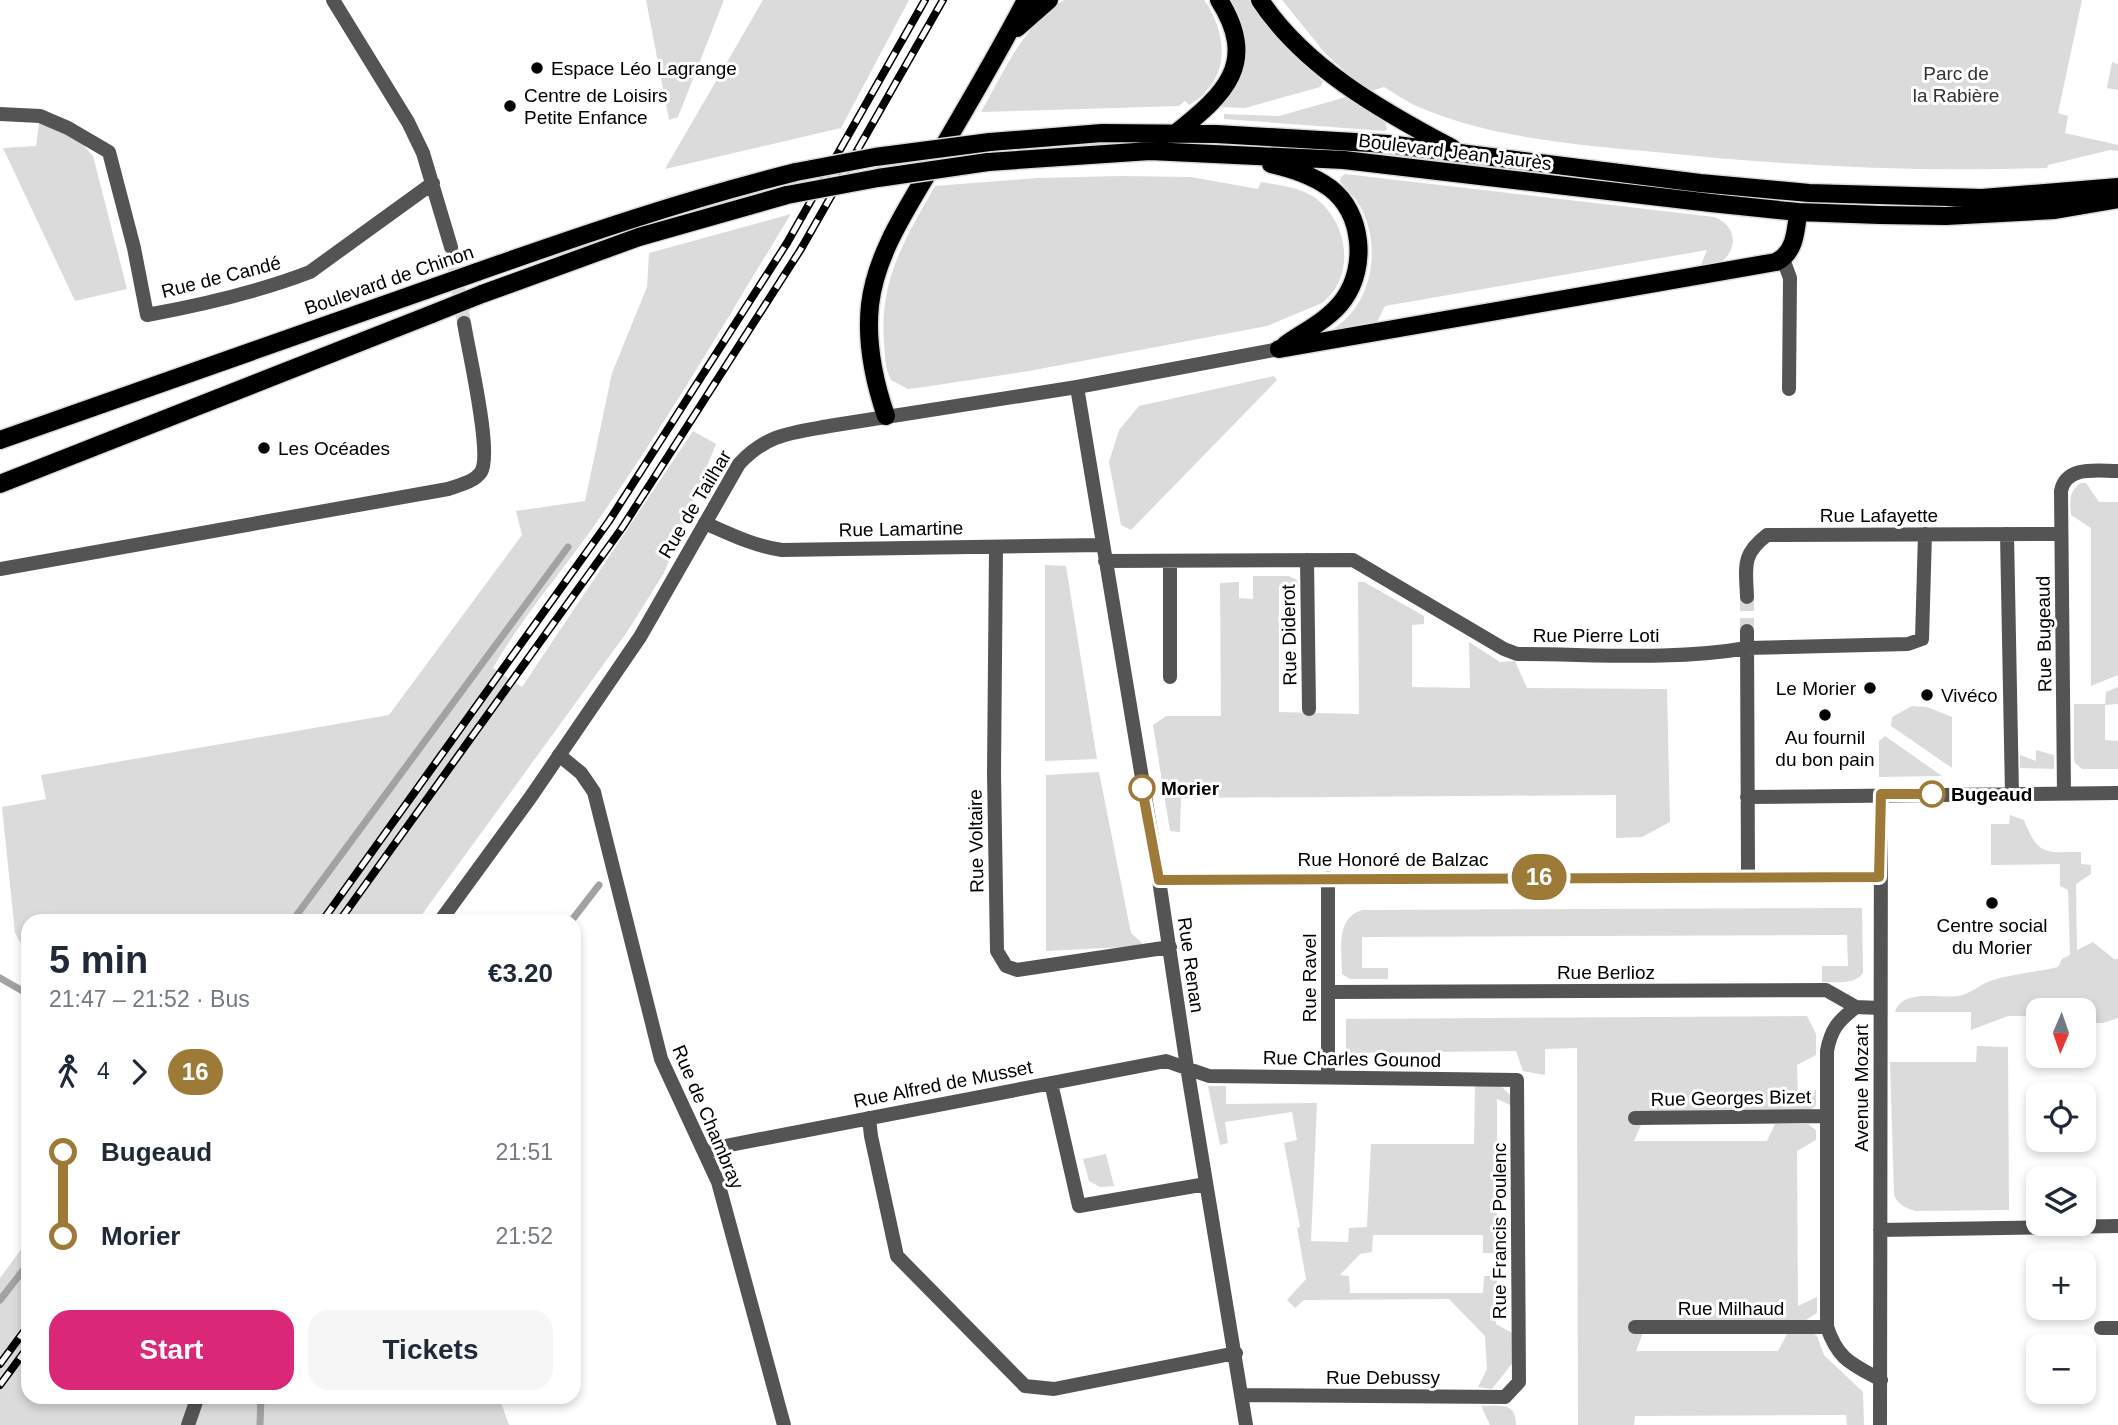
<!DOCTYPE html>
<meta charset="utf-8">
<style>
body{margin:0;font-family:Arial,sans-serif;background:#f6f6f7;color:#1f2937;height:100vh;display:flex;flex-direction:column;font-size:26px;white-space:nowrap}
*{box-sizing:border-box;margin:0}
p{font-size:23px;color:#747a83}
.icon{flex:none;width:38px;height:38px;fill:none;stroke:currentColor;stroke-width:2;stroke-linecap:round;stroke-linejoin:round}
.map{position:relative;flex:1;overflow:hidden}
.panel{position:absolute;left:21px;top:914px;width:560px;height:490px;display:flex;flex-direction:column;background:#fff;border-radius:21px;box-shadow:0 4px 10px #0003}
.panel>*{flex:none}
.badge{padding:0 14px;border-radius:23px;font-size:24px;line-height:46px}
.needle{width:46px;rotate:182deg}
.fabs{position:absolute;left:2026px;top:998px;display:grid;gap:14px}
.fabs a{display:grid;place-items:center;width:70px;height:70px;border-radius:14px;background:#fff;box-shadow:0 4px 10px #0003;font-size:35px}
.map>.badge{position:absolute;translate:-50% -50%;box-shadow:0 0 0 4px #fff}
.legs{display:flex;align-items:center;gap:10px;height:77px;padding:0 28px;font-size:23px}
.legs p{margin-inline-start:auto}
.summary{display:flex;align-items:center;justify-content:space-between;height:119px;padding:0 28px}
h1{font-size:38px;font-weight:600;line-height:52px}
.action{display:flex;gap:14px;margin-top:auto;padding:14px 28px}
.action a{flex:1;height:80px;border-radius:21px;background:#db2777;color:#fff;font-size:28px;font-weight:600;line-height:80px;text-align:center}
.action a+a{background:#f6f6f7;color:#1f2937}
ul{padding:0 28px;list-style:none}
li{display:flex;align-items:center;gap:24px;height:84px;font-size:26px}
li i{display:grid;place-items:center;width:10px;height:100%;margin:0 9px;background:currentColor}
li i::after{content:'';width:18px;height:18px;margin:-9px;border:5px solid;border-radius:50%;background:#fff}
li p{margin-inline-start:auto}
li:first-child i{background:linear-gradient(#0000 50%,currentColor 0)}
li:last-child i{background:linear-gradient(currentColor 50%,#0000 0)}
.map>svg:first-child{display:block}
</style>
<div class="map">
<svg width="2118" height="1425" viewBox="0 0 2118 1425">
<rect width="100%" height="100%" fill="#fff"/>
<!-- green -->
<path fill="#dbdbdb" d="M 646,0 L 724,0 L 678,117 L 669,120 Z
M 763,0 L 909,0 L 841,128 L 665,169 Z
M 1064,0 L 1204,0 C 1223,26 1231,66 1206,91 C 1202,97 1195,101 1189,105 L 1185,101 L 1179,106 L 981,112 C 1003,73 1024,24 1064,0 Z
M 1231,0 L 1251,0 L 1277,34 L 1323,82 L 1320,87 L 1245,108 L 1221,107 C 1247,75 1251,37 1231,0 Z
M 1282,0 L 2082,0 L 2058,113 L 2068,116 L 2065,133 L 2118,145 L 2118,151 L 2110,150 L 2048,165 L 2047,168 C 1919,172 1792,166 1665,153 C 1584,145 1497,140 1421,108 C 1408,103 1396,94 1384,87 L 1367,92 L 1325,53 Z
M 2112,62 L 2118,64 L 2118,90 L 2107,88 Z
M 1346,97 L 1385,121 L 1387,129 L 1385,131 L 1224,119 L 1224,114 L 1279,116 Z
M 40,116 L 68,128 L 93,156 L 127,289 L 75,301 L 3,148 L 36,146 Z
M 1345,174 L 1714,217 C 1735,224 1740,248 1721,262 C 1717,265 1710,266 1705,268 L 1701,265 L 1707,250 L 1385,306 L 1376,324 L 1330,331 C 1372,307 1383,248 1360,206 C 1355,197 1346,190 1340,181 L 1341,177 Z
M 1121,176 L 1191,177 L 1258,189 L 1261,182 C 1279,185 1299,187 1314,197 C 1348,221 1357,276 1322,303 L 1267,326 L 1029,371 L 924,387 L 908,389 L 891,380 C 885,368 885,357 884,343 C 879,280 905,239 935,186 L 1037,178 Z
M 791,214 C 729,315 669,419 601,516 C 566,567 524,614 493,668 L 522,687 L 693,431 L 716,444 L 664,573 L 627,632 L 418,920 L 28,920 L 28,956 L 15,933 L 2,807 L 46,799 L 41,775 L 389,715 L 522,535 L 516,511 L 585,501 L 612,373 L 647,287 L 649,253 Z
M 1274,376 L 1277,380 L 1131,530 L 1121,525 L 1109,462 L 1119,430 L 1139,406 Z
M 2081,483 L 2086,483 L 2099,502 L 2118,502 L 2118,675 L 2091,686 L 2091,528 L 2071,515 C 2070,503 2068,491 2081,483 Z
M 1045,565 L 1066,566 L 1097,759 L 1045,761 Z
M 1253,576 L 1289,576 L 1297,580 L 1299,587 L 1279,587 L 1279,712 L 1359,714 L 1358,582 L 1364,582 L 1424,616 L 1424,624 L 1412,625 L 1412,687 L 1470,688 L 1469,642 L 1500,662 L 1515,661 L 1527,688 L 1667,689 L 1670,822 L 1642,837 L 1616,838 L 1616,795 L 1181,798 L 1180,832 L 1170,831 L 1153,725 L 1166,716 L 1221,716 L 1220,583 L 1239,582 L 1239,598 L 1253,599 Z
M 2118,687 L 2118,704 L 2105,705 L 2105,740 L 2118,741 L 2118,769 L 2082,769 L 2075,763 L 2074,759 L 2074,704 L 2105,704 L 2106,692 Z
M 1912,706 L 1927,707 L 1952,717 L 1952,768 L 1891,726 L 1892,717 Z
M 1885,736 L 1942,776 L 1879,777 L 1879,741 Z
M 2036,750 L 2054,755 L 2054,769 L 2020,768 L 2020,755 L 2036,761 Z
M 1099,772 L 1131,933 L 1145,946 L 1046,951 L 1046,775 Z
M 2010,815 L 2024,820 C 2038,856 2045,852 2081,852 L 2081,864 L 2091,865 L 2091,874 L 2076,884 L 2077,950 L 2093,942 L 2114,959 L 2118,959 L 2118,1018 L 2103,1023 L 2084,1023 L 2084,1010 L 2039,1010 L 2039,1016 L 2008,1016 L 1971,1030 L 1971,1012 L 1895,1012 C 1903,988 1939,999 1959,996 C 1971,994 1981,983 1993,980 C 2014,974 2036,972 2058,967 L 2062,959 L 2070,955 L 2068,890 L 2060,886 L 2060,864 L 1991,865 L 1991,824 L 2009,824 Z
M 1862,908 L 1863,973 C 1855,985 1835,982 1822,982 L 1822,966 L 1848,966 L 1847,935 L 1362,937 L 1362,968 L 1388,968 L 1388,979 L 1350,979 L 1342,974 C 1342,950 1335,917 1363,910 Z
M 1807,1016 L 1816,1034 L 1816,1055 L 1797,1065 L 1798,1099 L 1816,1090 L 1816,1105 L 1812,1109 L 1641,1125 L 1634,1141 L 1767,1141 L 1775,1124 L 1808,1124 L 1816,1130 L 1816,1140 L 1797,1151 L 1798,1306 L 1817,1297 L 1817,1313 L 1806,1320 L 1635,1320 L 1643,1333 L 1636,1351 L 1778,1351 L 1788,1332 L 1811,1332 L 1817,1336 L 1824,1355 L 1863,1392 L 1864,1425 L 1847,1425 L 1846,1415 L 1635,1416 L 1634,1425 L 1578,1425 L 1577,1048 L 1545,1049 L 1545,1075 L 1523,1071 L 1516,1051 L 1346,1053 L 1346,1019 Z
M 1977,1046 L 2008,1047 L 2009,1210 L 1915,1211 C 1906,1208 1898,1205 1894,1195 L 1890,1062 L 1976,1062 Z
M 1475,1085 L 1500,1085 L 1512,1097 L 1512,1106 L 1497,1099 L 1497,1253 L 1483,1253 L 1483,1235 L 1373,1235 L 1372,1252 L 1360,1254 L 1340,1275 L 1349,1276 L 1350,1293 L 1483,1293 L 1484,1276 L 1497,1276 L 1496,1324 L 1514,1334 L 1514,1361 L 1492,1389 L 1478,1387 L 1487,1369 L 1485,1336 L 1449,1299 L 1304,1300 L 1295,1308 L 1287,1300 L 1306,1279 L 1297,1228 L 1300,1227 L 1284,1143 L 1297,1140 L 1292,1112 L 1225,1122 L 1228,1143 L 1220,1145 L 1208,1086 L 1226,1086 L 1226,1104 L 1317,1103 L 1311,1241 L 1348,1242 L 1349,1228 L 1367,1227 L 1371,1144 L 1474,1144 Z
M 1106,1154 L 1114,1186 L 1100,1187 L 1089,1181 L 1083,1159 Z
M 28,1240 L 28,1396 L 499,1397 L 509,1425 L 0,1425 L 0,1278 Z
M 1481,1406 C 1499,1406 1516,1401 1516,1425 L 1434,1425 L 1490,1425 Z"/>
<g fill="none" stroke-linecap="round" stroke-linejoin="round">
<!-- stream -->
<path stroke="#a2a2a2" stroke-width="7" d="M 293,920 L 568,547
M 572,920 L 599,885
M 0,978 L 28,994
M 0,1300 L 28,1264
M 260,1425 L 261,1396"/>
<!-- minor-tunnel -->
<path stroke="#d9d9d9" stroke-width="14" stroke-dasharray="14 7" stroke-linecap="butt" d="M 451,247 L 464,323
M 1747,597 L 1747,631"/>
<defs>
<path id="primary" d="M 1260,0 C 1304,67 1382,111 1452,148
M 1017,28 L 1049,0
M 1176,133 C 1225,94 1259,63 1219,0
M 990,142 L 1102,133 L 1216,134 L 1388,144 L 1700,183 L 1809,193 L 1982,198 L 2118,187
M 988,162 L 1150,151 L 1344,160 L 1711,203 L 1798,212 L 1880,215 L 1946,216 L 2055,210 L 2118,199
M 1271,164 C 1292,169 1312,175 1330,188 C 1363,213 1367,267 1344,299 C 1330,319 1305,331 1285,345
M 477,272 C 582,235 687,199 796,172
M 482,294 L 639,237 L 787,195
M 1279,349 L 1776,262 C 1795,253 1796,231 1798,212
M 886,416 C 874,381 866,342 870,305 C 876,252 910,204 936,159 C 967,106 998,54 1026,0
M 0,440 L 426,290
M 0,484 L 432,314"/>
</defs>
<!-- primary casing -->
<use href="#primary" stroke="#dbdbdb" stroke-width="21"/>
<!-- minor -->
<path stroke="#545454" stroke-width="14" d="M 333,0 L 408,122 L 423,153 L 451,247
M 0,114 L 40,116 L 68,128 L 109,152 L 134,248 L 147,315 C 202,305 258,292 310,272 L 433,183
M 1783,259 L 1790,278 L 1789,389
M 1077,387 L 1159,880 L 1187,1067 L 1246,1425
M 705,523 C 730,534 754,546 782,550 L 1102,545
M 2007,534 L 2012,794
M 996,547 L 994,774 L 997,951 L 1006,966 L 1017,970 L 1170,947
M 1307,560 L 1309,709
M 1105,561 L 1353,560 L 1504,649 L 1517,654 C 1593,654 1672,661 1747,648 L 1908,644 L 1922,639 L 1925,534
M 1170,561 L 1170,677
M 0,569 L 448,489 C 460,485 474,482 481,472 C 493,454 468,349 464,323
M 1747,597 C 1746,567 1741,555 1767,535 L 2061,534
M 1747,631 L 1748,876
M 559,755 L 581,773 L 594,792 L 661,1059 L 718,1182 L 784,1425
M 2064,794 L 2061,491 C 2066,465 2098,471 2118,471
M 1747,797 L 2118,793
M 1159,880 L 1879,877
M 1329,992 L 1826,990 L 1856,1007 L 1880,1008
M 1856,1007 C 1838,1021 1831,1029 1827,1051 L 1827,1327 C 1838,1360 1852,1364 1881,1380
M 1328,1077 L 1328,878
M 1051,1083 L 1079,1206 L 1206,1184
M 869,1118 L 871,1136 L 897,1256 L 1025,1386 L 1054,1389 L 1236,1353
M 1635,1118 L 1827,1116
M 706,1153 L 725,1146 L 1166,1061 L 1209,1076 L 1517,1080 L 1519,1382 L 1505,1397 L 1241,1395
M 1880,1230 L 2118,1226
M 1635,1327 L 1827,1327
M 2101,1328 L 2118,1328
M 1880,1425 L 1881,795"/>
<!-- tertiary -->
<path stroke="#545454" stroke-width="14" d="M 441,920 L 530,798 L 640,637 L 739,464 C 767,434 790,433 829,426 L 1077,387 L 1279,349
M 188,1425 L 198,1396"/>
<!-- primary -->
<use href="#primary" stroke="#000" stroke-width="18"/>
<defs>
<path id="rail" d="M 323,920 L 609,521 L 787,243 L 925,0
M 340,920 L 622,528 L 801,249 L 943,0
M 0,1364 L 28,1326
M 0,1385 L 28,1347"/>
</defs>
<!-- rail casing -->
<use href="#rail" stroke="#000" stroke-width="8"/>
<!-- rail -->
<use href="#rail" stroke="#fff" stroke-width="5" stroke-dasharray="16" stroke-linecap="butt"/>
<defs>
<path id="primary-bridge" d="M 796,172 L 875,157 L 990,142
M 787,195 L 878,178 L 988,162
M 426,290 L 477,272
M 432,314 L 482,294"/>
</defs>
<!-- primary-bridge casing -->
<use href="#primary-bridge" stroke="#dbdbdb" stroke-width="21" stroke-linecap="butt"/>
<!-- primary-bridge -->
<use href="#primary-bridge" stroke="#000" stroke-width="18"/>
</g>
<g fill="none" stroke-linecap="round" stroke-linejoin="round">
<defs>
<path id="line-1" d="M 1142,788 L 1159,880 L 1879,877 L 1881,794 L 1932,794"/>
</defs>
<!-- line-1 casing -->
<use href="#line-1" stroke="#fff" stroke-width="16"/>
<!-- line-1 -->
<use href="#line-1" stroke="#9e7a38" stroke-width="10"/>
</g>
<!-- markers -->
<g fill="#000" stroke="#fff" stroke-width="2.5">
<circle cx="537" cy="68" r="7"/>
<circle cx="510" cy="106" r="7"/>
<circle cx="264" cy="448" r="7"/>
<circle cx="1870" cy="688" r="7"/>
<circle cx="1927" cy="695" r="7"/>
<circle cx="1825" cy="715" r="7"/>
<circle cx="1992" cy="903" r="7"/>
</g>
<g fill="#fff" stroke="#9e7a38" stroke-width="3.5">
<circle cx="1142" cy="788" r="12"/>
<circle cx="1932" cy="794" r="12"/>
</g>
<g text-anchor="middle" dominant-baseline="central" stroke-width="6" stroke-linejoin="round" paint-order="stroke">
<!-- poi labels -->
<g font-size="19" fill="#000" stroke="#fff" text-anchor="start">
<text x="551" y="68">Espace Léo Lagrange</text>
<text x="524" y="95">Centre de Loisirs<tspan x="524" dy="22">Petite Enfance</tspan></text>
<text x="278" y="448">Les Océades</text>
<text x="1856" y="688" text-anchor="end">Le Morier</text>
<text x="1941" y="695">Vivéco</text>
<text x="1825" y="737" text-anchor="middle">Au fournil<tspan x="1825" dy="22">du bon pain</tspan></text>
<text x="1992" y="925" text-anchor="middle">Centre social<tspan x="1992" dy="22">du Morier</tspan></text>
</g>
<!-- park labels -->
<g font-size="19" fill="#323232" stroke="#fff">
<text x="1956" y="73">Parc de<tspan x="1956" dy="22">la Rabière</tspan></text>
</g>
<!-- street labels -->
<g font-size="19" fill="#000" stroke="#fff">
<text transform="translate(1455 152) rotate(7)">Boulevard Jean Jaurès</text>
<text transform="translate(221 277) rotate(-14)">Rue de Candé</text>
<text transform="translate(389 280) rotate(-19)">Boulevard de Chinon</text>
<text transform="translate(695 504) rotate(-59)">Rue de Tailhar</text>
<text x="1879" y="515">Rue Lafayette</text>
<text transform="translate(901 529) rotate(-1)">Rue Lamartine</text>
<text transform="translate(2044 634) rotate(-91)">Rue Bugeaud</text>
<text transform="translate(1289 635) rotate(-91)">Rue Diderot</text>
<text x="1596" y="635">Rue Pierre Loti</text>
<text transform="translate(976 841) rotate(-91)">Rue Voltaire</text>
<text x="1393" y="859">Rue Honoré de Balzac</text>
<text transform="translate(1191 965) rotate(82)">Rue Renan</text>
<text x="1606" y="972">Rue Berlioz</text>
<text transform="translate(1309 978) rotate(-90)">Rue Ravel</text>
<text transform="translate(1352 1059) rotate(1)">Rue Charles Gounod</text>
<text transform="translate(943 1084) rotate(-11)">Rue Alfred de Musset</text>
<text transform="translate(1861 1088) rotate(-90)">Avenue Mozart</text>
<text transform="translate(1731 1098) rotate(-1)">Rue Georges Bizet</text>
<text transform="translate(708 1117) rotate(67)">Rue de Chambray</text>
<text transform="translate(1499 1231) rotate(-90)">Rue Francis Poulenc</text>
<text x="1731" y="1308">Rue Milhaud</text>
<text x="1383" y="1377">Rue Debussy</text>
</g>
<!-- stop labels -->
<g font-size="19" font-weight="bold" fill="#000" stroke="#fff" text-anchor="start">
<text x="1161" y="788">Morier</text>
<text x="1951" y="794">Bugeaud</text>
</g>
</g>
</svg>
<div class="fabs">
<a><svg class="needle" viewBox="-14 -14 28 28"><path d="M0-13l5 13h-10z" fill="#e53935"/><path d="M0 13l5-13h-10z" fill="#747a83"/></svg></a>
<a><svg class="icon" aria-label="locate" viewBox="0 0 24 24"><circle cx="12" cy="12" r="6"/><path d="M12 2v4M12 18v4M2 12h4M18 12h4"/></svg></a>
<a><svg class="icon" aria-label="layers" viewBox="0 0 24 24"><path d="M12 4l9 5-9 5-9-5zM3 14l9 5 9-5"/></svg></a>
<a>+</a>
<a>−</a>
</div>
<b class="badge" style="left:1539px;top:877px;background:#9e7a38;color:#fff">16</b>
<section class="panel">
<div class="summary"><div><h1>5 min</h1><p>21:47 – 21:52 · Bus</p></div><b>€3.20</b></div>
<div class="legs"><svg class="icon" aria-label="walk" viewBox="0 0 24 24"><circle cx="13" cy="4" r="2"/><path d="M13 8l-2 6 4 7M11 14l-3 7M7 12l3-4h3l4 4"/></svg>4<svg class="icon" aria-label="forward" viewBox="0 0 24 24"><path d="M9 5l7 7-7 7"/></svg><b class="badge" style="background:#9e7a38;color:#fff">16</b></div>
<ul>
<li><i style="color:#9e7a38"></i><b>Bugeaud</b><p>21:51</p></li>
<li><i style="color:#9e7a38"></i><b>Morier</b><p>21:52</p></li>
</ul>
<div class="action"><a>Start</a><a>Tickets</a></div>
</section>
</div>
